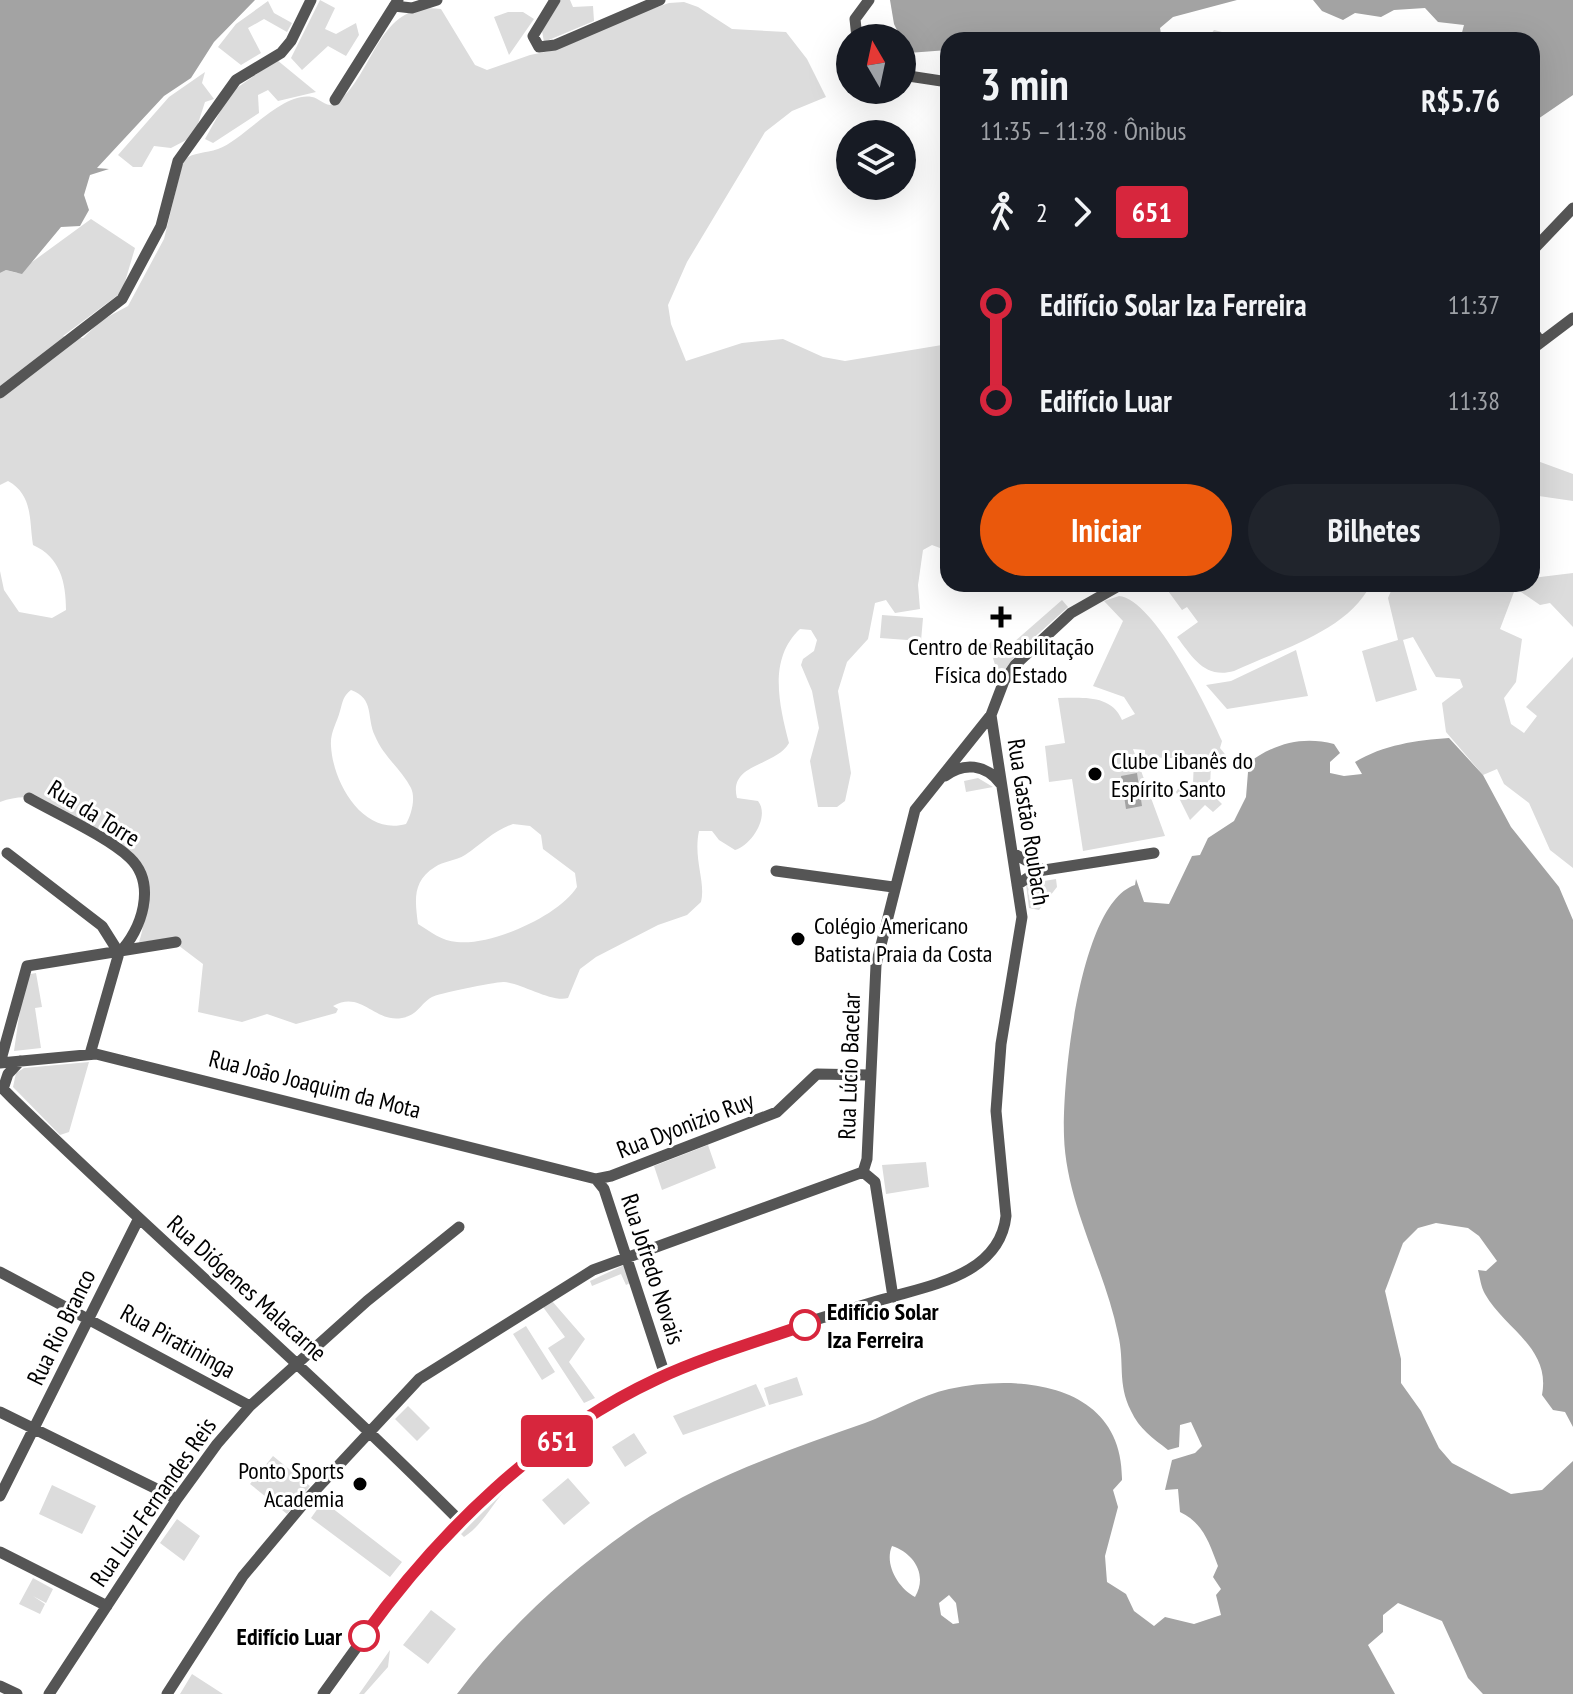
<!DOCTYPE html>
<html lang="pt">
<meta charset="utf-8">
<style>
body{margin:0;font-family:"PT Sans Narrow",sans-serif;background:#20242c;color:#f1f3f6;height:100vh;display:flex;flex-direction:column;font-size:30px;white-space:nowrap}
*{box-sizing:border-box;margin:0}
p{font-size:26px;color:#9ea1a6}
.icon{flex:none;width:44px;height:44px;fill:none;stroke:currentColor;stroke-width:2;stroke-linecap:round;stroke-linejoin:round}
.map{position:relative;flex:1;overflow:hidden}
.details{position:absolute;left:940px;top:32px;width:600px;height:560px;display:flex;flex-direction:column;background:#171b24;border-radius:24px;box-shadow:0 8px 32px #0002}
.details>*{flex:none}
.badge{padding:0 16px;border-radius:6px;font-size:28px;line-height:52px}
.needle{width:52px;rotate:351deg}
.controls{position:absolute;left:836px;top:24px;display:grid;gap:16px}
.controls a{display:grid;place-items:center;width:80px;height:80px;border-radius:50%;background:#171b24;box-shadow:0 8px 32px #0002;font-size:40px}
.map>.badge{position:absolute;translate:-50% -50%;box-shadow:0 0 0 4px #fff}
.legs{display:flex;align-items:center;gap:12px;height:88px;padding:0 40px;font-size:26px}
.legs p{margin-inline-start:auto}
.head{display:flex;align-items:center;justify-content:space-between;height:136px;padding:0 40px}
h1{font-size:44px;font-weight:700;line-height:60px}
.action{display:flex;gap:16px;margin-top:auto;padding:16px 40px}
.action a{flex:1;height:92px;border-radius:48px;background:#ea580c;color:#fff;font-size:32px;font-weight:700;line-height:92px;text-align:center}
.action a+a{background:#20242c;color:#f1f3f6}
ul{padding:0 40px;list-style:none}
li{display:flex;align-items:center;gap:28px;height:96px;font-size:30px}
li i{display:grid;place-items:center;width:12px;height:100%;margin:0 10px;background:currentColor}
li i::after{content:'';width:20px;height:20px;margin:-10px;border:6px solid;border-radius:50%;background:#171b24}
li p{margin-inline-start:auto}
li:first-child i{background:linear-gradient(#0000 50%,currentColor 0)}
li:last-child i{background:linear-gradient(currentColor 50%,#0000 0)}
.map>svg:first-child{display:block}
</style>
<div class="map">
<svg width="1573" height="1694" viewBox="0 0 1573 1694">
<rect width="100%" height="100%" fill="#fff"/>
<!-- green -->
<path fill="#dcdcdc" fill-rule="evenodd" d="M 320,0 L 335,8 L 325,29 L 336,34 L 356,23 L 359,35 L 346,56 L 328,46 L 302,70 L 291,58 Z
M 561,0 L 570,0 L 573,7 L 593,6 L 594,21 L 544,42 L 542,31 Z
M 268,1 L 274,13 L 292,23 L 287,32 L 264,19 L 248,28 L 261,53 L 241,65 L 218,47 L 236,24 Z
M 684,2 L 698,7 L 732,29 L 786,32 L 807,59 L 826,97 L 792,111 L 765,132 L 687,262 L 668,305 L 671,324 L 686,361 L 742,343 L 783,339 L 823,357 L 845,361 L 948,344 L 948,551 L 932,545 L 923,550 L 918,585 L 920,609 L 895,613 L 886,600 L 875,603 L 868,639 L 847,662 L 838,691 L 851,773 L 845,801 L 837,807 L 818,807 L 810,761 L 819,728 L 812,691 L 801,665 L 803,659 L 814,651 L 817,640 L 811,630 L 800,629 C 768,659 779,704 789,743 C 775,767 728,763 737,798 L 758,801 C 770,816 752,845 735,850 L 719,840 L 712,831 L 699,831 C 693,859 706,882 701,902 L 687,915 L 658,925 L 596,957 L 580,969 L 568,998 C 552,1003 521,983 504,982 C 498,981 436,994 432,997 C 420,1004 418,1015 402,1018 C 374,1023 362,990 333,1006 L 338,1009 L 336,1013 L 296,1024 L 267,1014 L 242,1022 L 198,1012 L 203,964 L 170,939 L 139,942 C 150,911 146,861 117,840 C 106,832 90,830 78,822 C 50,805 35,789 0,802 L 0,571 L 4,590 L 19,612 L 52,618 L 66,610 C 66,582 60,557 33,545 C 29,519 33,495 8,481 L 0,485 L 0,273 L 6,270 L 17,273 L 91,219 L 135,248 L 122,292 L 63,336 L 70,339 L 83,338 L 102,320 L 128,306 L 164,239 L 183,161 C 194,151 205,154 218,149 C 244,140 282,91 312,97 C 318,98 323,104 330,105 L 339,101 C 375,71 379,0 441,9 L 475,65 L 487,70 L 530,55 L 550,51 L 603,26 L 669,3 ZM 351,690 C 375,699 366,717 375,736 C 383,756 402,770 411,788 C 416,799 411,815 406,824 C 363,836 333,783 331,746 C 330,732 337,723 340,711 C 343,701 343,696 351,690 ZM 513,824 L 530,826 L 541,835 L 543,849 L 575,873 L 577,887 C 559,916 491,946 457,942 C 442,941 431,932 418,924 C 415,901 412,881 435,867 C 443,861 456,861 465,855 C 482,844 493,831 513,824 Z
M 508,12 L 523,12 L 534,19 L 509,55 L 494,17 Z
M 1214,30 L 1246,38 L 1248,40 L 1189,40 L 1200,35 L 1208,38 Z
M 277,60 L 316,92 L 278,101 L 268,90 L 258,95 L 259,113 L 213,143 L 205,139 L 231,92 Z
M 205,72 L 202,83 L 214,99 L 205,102 L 194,136 L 171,148 L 154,146 L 142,167 L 133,167 L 118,155 L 169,97 Z
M 1532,459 L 1573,474 L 1573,501 L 1532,495 Z
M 1573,573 L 1573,627 L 1550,603 L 1540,605 L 1521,592 L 1524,584 L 1532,584 L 1532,578 Z
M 1163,584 L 1371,584 C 1347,632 1280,649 1234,671 C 1205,679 1193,658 1177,637 L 1198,622 L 1187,607 L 1182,610 Z
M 1394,584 L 1517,584 L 1500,629 L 1522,639 L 1516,682 L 1504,698 L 1511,724 L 1524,733 L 1537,716 L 1526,707 L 1573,657 L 1573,868 L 1550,850 L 1529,803 L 1504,784 L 1497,769 L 1483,775 L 1446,732 L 1442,703 L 1463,687 L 1460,679 L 1436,677 L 1413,637 L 1403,640 L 1417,690 L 1376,702 L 1362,651 L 1398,640 L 1388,598 Z
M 1119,596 C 1154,599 1208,709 1222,741 L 1220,748 L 1229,759 L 1211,759 L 1210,792 L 1222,804 L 1213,812 L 1205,805 L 1190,820 L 1176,792 L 1182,783 L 1193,784 L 1194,759 L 1145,757 L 1145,750 L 1133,749 L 1165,836 L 1083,851 L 1072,779 L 1049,782 L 1045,746 L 1065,743 L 1058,698 C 1082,698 1111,694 1122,720 L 1135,714 L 1124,697 L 1093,686 L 1123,621 L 1104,601 Z
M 1062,600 L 1068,607 L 1018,652 L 994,684 L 997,672 L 989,644 L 996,637 L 1007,648 Z
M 882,615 L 923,618 L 921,641 L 880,638 Z
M 1296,650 L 1308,696 L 1227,709 L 1206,685 L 1231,681 Z
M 978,778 L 993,787 L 966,792 L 964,781 Z
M 1056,879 L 1057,887 L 1039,910 L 1029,908 L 1026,884 Z
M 36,973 L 42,1007 L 35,1008 L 41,1048 L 14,1051 L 25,975 Z
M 89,1062 L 69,1132 L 60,1135 L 13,1087 L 16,1073 L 24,1068 Z
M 708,1145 L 716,1168 L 662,1190 L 654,1166 Z
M 926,1162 L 929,1187 L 886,1194 L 882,1165 Z
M 624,1265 L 630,1283 L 626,1285 L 621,1274 L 592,1286 L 590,1281 Z
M 552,1301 L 585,1339 L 569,1362 L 595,1398 L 584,1403 L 548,1348 L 565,1337 L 543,1307 Z
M 526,1326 L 555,1372 L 542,1380 L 513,1334 Z
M 797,1377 L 803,1395 L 769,1405 L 764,1388 Z
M 756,1384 L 766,1406 L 683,1435 L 673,1416 Z
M 408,1406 L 430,1428 L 417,1441 L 395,1419 Z
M 634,1433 L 647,1453 L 625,1467 L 612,1447 Z
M 273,1456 L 310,1486 L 287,1514 L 250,1484 Z
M 523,1478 C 496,1490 489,1521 464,1537 L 458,1531 L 509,1483 Z
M 568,1478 L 590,1503 L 564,1525 L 542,1500 Z
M 52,1485 L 96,1506 L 82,1534 L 39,1514 Z
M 323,1501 L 402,1562 L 390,1577 L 311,1518 Z
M 177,1519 L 200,1536 L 184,1561 L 160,1543 Z
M 33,1578 L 53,1589 L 46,1603 L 33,1596 L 45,1604 L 40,1614 L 19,1604 Z
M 431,1610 L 456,1629 L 428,1664 L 403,1645 Z
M 390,1650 L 388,1667 L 364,1694 L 359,1694 Z
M 192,1674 L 223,1694 L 180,1694 Z"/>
<!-- water -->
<path fill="#a3a3a3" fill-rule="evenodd" d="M 0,0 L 255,0 L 214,42 L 191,78 L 164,96 L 97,168 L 109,169 L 90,175 L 84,195 L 89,210 L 80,226 L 61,227 L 22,274 L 6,270 L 0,273 Z
M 890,0 L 1237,0 L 1173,17 L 1160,28 L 1162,40 L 948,40 L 948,50 L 908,53 L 894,24 Z
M 1313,0 L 1573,0 L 1573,95 L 1535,121 L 1532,152 L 1532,40 L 1460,40 L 1464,25 L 1438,22 L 1425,8 L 1394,10 L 1381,17 L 1355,13 L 1343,20 L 1322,11 Z
M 1449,738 L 1483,775 L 1511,827 L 1559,887 L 1573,920 L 1573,1427 L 1565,1412 L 1553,1410 L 1542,1395 C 1551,1348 1505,1329 1485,1294 C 1481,1287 1480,1278 1478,1270 L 1486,1271 L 1497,1261 L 1479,1236 L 1468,1228 L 1436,1223 L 1418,1228 L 1403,1243 L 1385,1291 L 1401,1359 L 1401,1383 L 1421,1411 L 1439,1448 L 1452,1463 L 1511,1494 L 1542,1490 L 1573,1461 L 1573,1694 L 1483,1694 L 1468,1678 L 1442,1621 L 1398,1603 L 1383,1615 L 1383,1632 L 1368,1645 L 1395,1694 L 457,1694 C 504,1632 564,1576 628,1531 C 699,1480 783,1452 865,1423 C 892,1413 921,1395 949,1389 C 1024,1373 1123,1385 1122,1480 L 1113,1490 L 1118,1507 L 1105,1556 L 1107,1582 L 1126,1594 L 1134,1611 L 1154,1626 L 1165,1617 L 1194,1624 L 1221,1615 L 1216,1595 L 1221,1589 L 1213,1577 L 1218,1566 C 1209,1542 1203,1523 1180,1512 L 1178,1489 L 1165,1490 L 1172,1460 L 1195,1453 L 1202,1446 L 1191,1422 L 1180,1425 L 1179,1447 L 1168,1450 C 1153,1438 1139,1429 1131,1411 C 1117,1383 1125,1363 1118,1334 C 1105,1269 1066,1204 1064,1136 C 1062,1083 1079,903 1135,885 L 1136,879 L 1144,902 L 1169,904 L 1192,856 L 1200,855 L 1208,838 L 1234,821 L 1246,797 L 1248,772 L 1243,767 C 1270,745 1300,735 1334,744 L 1340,753 L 1330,762 L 1330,773 L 1344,776 L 1362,774 L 1355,762 C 1383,745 1417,740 1449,738 ZM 892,1546 C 914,1553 928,1575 915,1597 C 898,1588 884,1564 892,1546 ZM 949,1595 L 956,1603 L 959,1623 L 953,1624 L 941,1615 L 939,1603 Z
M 1137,773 L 1142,806 L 1126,809 L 1121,776 Z"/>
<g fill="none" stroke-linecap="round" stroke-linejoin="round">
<!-- minor -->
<path stroke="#555" stroke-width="11" d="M 555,0 L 533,36 L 539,47 L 555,45 L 660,0
M 394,6 L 412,8 L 437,0
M 857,38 L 855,19 L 869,0
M 902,75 L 948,82
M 335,100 L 398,0
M 1532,251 L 1573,208
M 1532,330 L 1541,342
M 1532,349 L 1573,318
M 0,393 L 122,299 L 161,226 L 178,161 L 236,80 L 281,53 L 291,41 L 311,0
M 945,776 C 964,762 985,764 1000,783
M 29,798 C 57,814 108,837 130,858 C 157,884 142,930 119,953
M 7,853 L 102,926 L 119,953
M 1013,853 L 1043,870
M 776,871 L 893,887
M 1017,885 L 1038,871 L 1154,853
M 176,942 L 27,966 L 0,1063 L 96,1054 L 596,1179 L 611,1176 L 777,1112 L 817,1074 L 869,1075
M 90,1054 L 119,953
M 20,1061 L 8,1074 L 3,1089 L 12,1098 C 159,1241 315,1375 460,1521
M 863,1172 L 867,1159 L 876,965 L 915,810 L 991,715 L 1004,681 L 1015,665 L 1071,613 L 1122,584
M 863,1172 L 875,1182 L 893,1297
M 596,1179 L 604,1189 L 665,1375
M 0,1272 L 250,1406
M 0,1412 L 177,1499
M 0,1496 L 138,1220
M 0,1552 L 107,1606
M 0,1686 L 17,1694
M 49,1694 L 177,1499 L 217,1444 L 250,1406 L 367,1301 L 459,1227
M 167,1694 L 243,1576 L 310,1496 L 419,1379 L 593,1270 L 863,1172
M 323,1694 C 365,1636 407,1575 457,1524 C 514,1467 585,1413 657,1379 C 727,1345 817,1319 891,1297 C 937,1284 1000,1272 1006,1216 L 996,1111 L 1001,1044 L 1022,917 L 991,715"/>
</g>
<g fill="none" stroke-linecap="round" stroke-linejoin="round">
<defs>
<path id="line-1" d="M 364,1636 C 439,1532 539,1434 657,1379 C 704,1357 756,1342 805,1325"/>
</defs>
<!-- line-1 casing -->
<use href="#line-1" stroke="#fff" stroke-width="18"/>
<!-- line-1 -->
<use href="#line-1" stroke="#d7263d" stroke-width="12"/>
</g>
<!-- markers -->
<g fill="#000" stroke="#fff" stroke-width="3">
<path d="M997 605h8v8h8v8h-8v8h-8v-8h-8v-8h8z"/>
<circle cx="1095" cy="774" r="8"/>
<circle cx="798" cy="939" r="8"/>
<circle cx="360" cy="1484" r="8"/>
</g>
<g fill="#fff" stroke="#d7263d" stroke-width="4">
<circle cx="805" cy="1325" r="14"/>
<circle cx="364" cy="1636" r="14"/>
</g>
<g text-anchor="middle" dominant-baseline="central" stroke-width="6" stroke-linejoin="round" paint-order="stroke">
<!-- poi labels -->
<g font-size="24" fill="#000" stroke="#fff" text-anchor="start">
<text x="1001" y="646" text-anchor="middle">Centro de Reabilitação<tspan x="1001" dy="28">Física do Estado</tspan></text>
<text x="1111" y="760">Clube Libanês do<tspan x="1111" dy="28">Espírito Santo</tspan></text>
<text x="814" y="925">Colégio Americano<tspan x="814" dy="28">Batista Praia da Costa</tspan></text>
<text x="344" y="1470" text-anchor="end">Ponto Sports<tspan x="344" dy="28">Academia</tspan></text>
</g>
<!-- street labels -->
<g font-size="24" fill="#000" stroke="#fff">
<text transform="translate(94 813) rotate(32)">Rua da Torre</text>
<text transform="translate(1029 822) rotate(81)">Rua Gastão Roubach</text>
<text transform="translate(849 1066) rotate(-88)">Rua Lúcio Bacelar</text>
<text transform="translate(315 1084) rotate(14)">Rua João Joaquim da Mota</text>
<text transform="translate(685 1125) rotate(-21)">Rua Dyonizio Ruy</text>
<text transform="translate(653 1269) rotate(72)">Rua Jofredo Novais</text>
<text transform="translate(247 1288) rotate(42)">Rua Diógenes Malacarne</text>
<text transform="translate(61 1327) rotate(-64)">Rua Rio Branco</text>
<text transform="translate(178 1341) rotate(29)">Rua Piratininga</text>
<text transform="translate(153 1502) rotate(-55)">Rua Luiz Fernandes Reis</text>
</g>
<!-- stop labels -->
<g font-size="24" font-weight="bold" fill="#000" stroke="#fff" text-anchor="start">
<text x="827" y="1311">Edifício Solar<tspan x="827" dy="28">Iza Ferreira</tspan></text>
<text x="342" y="1636" text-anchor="end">Edifício Luar</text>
</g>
</g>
</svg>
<div class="controls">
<a><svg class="needle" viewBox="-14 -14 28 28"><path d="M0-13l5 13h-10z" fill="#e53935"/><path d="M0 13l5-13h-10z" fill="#9ea1a6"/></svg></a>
<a><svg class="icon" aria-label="layers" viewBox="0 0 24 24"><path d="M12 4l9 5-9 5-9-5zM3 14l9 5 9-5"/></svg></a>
</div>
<b class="badge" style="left:557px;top:1441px;background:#d7263d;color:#fff">651</b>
<section class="details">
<div class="head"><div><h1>3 min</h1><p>11:35 – 11:38 · Ônibus</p></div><b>R$5.76</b></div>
<div class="legs"><svg class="icon" aria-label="walk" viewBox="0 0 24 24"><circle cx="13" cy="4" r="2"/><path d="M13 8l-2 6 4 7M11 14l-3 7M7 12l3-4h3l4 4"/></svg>2<svg class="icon" aria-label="forward" viewBox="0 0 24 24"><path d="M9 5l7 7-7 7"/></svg><b class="badge" style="background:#d7263d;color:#fff">651</b></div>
<ul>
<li><i style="color:#d7263d"></i><b>Edifício Solar Iza Ferreira</b><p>11:37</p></li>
<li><i style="color:#d7263d"></i><b>Edifício Luar</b><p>11:38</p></li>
</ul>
<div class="action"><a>Iniciar</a><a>Bilhetes</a></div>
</section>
</div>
